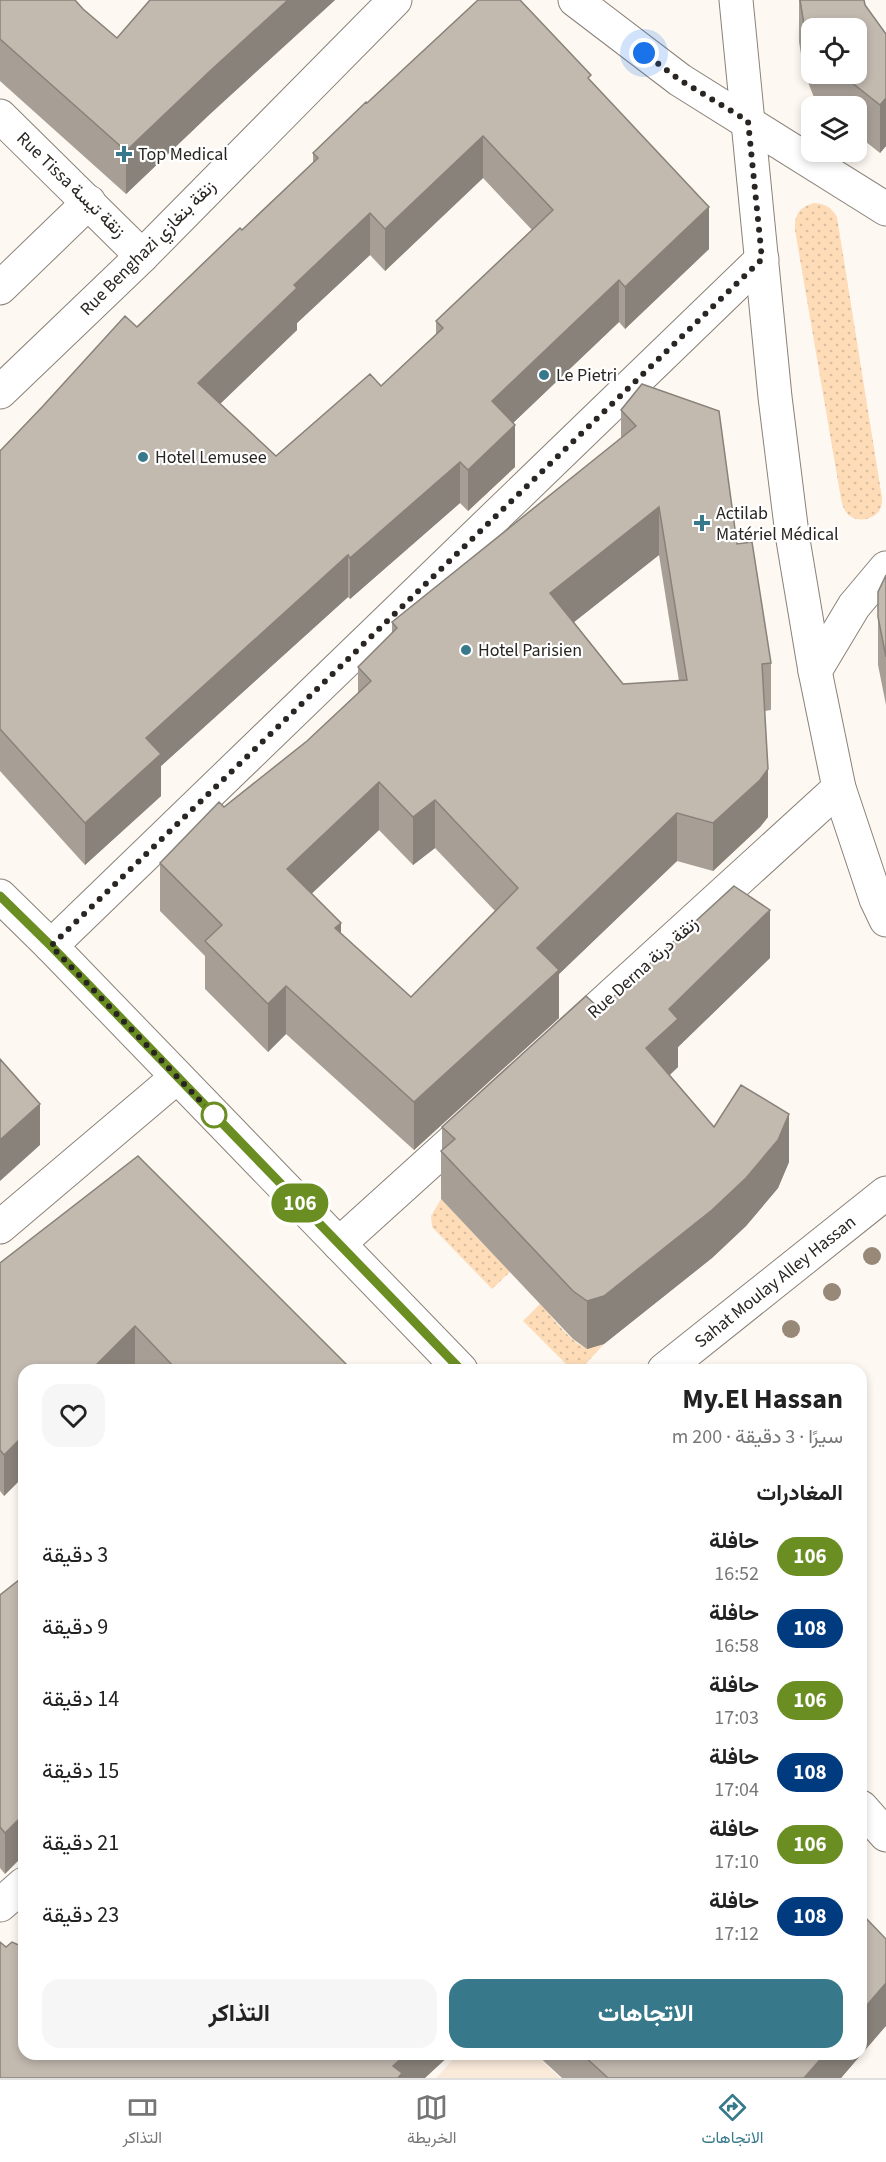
<!DOCTYPE html>
<html lang="ar">
<meta charset="utf-8">
<style>
body{margin:0;font-family:"Source Sans 3",Vazirmatn,sans-serif;background:#f6f6f6;color:#222;direction:rtl;height:100vh;display:flex;flex-direction:column;font-size:22px;white-space:nowrap}
*{box-sizing:border-box;margin:0}
p{font-size:20px;color:#767676}
.icon{flex:none;width:33px;height:33px;fill:none;stroke:currentColor;stroke-width:2;stroke-linecap:round;stroke-linejoin:round}
.map{position:relative;flex:1;overflow:hidden;direction:ltr}
.panel{position:absolute;left:18px;top:1364px;width:849px;height:696px;display:flex;flex-direction:column;background:#fff;border-radius:18px;box-shadow:0 3px 9px #0003;direction:rtl}
.panel>*{flex:none}
.badge{padding:0 12px;border-radius:20px;font-size:21px;line-height:39px}
.controls{position:absolute;left:801px;top:18px;display:grid;gap:12px}
.controls a{display:grid;place-items:center;width:66px;height:66px;border-radius:12px;background:#fff;box-shadow:0 3px 9px #0003;font-size:30px}
.you{position:absolute;width:30px;height:30px;margin:-15px;border:4px solid #fff;border-radius:50%;background:#1a73e8;box-shadow:0 0 0 9px #1a73e833}
.map>.badge{position:absolute;translate:-50% -50%;box-shadow:0 0 0 3px #fff}
h2{padding:0 24px;font-size:22px;line-height:54px}
.round{display:grid;place-items:center;flex:none;width:63px;height:63px;border-radius:18px;background:#f6f6f6}
.head{display:flex;align-items:center;justify-content:space-between;height:102px;padding:0 24px}
h1{font-size:28px;font-weight:700;line-height:45px}
.button{display:flex;gap:12px;margin-top:auto;padding:12px 24px}
.button a{flex:1;height:69px;border-radius:18px;background:#37798b;color:#fff;font-size:24px;font-weight:700;line-height:69px;text-align:center}
.button a+a{background:#f6f6f6;color:#222}
ul{padding:0;list-style:none}
li{display:flex;align-items:center;gap:18px;height:72px;padding:0 24px}
li div{flex:1}
li b{display:block;font-size:22px}
li em{font-style:normal}
li .badge{min-width:66px;font-weight:700;text-align:center}
.tabs{display:flex;justify-content:space-around;align-items:center;height:84px;border-top:2px solid #e0e0e0;background:#fff;font-size:16px;color:#767676}
.tabs a{display:grid;justify-items:center;gap:3px}
.tabs .current{color:#37798b}
.map>svg:first-child{display:block}
</style>
<div class="map">
<svg width="886" height="2078" viewBox="0 0 886 2078">
<defs>
<pattern id="garden-dots" width="8" height="8" patternUnits="userSpaceOnUse" patternTransform="scale(1.5)"><rect width="8" height="8" fill="#fedcb8"/><path d="M2 2h.1M6 6h.1" fill="none" stroke="#dabd9e" stroke-width="1.8" stroke-linecap="round"/></pattern>
</defs>
<rect width="100%" height="100%" fill="#fef8f2"/>
<!-- built -->
<path fill="#faeada" d="M 458,2054 L 535,2054 L 560,2078 L 436,2078 Z"/>
<!-- garden -->
<path fill="url(#garden-dots)" d="M 814,203 C 826,204 831,207 837,217 L 882,498 C 882,501 882,504 881,507 C 876,521 854,524 846,512 C 842,507 841,499 840,493 L 795,230 C 794,215 799,207 814,203 Z
M 441,1199 L 510,1272 L 492,1289 L 432,1227 L 431,1216 Z
M 540,1304 C 551,1315 571,1343 585,1347 C 591,1349 598,1346 604,1344 L 583,1367 L 571,1368 L 566,1364 L 523,1321 Z"/>
<g fill="none" stroke-linecap="round" stroke-linejoin="round">
<defs>
<g id="minor">
<path d="M 575,0 L 680,80 L 886,209"/>
<path d="M 736,0 L 775,397 L 792,534 L 815,671 L 839,788 L 876,899 L 886,920"/>
<path d="M 0,116 L 142,256"/>
<path d="M 0,288 L 89,202"/>
<path d="M 0,392 L 142,256 L 395,0"/>
<path d="M 815,671 L 854,606 L 886,568"/>
<path d="M 51,946 L 762,259"/>
<path d="M 566,1037 L 839,788"/>
<path d="M 0,1227 L 177,1077"/>
<path d="M 339,1244 L 475,1121"/>
<path id="s1" d="M 664,1370 L 886,1193"/>
<path d="M 0,1905 L 24,1884"/>
</g>
<path id="major" d="M 0,896 L 51,946 L 461,1370
M 861,1807 L 886,1835"/>
</defs>
<!-- minor casing -->
<use href="#minor" stroke="#8b8279" stroke-width="35"/>
<!-- major casing -->
<use href="#major" stroke="#8b8279" stroke-width="35"/>
<!-- minor -->
<use href="#minor" stroke="#fff" stroke-width="33"/>
<!-- major -->
<use href="#major" stroke="#fff" stroke-width="33"/>
</g>
<!-- trees -->
<g fill="#988877">
<circle cx="872" cy="1256" r="9"/>
<circle cx="832" cy="1292" r="9"/>
<circle cx="791" cy="1329" r="9"/>
</g>
<!-- wall -->
<path fill="#a79f96" fill-rule="evenodd" d="M 0,0 L 83,9 L 117,38 L 150,0 L 335,0 L 210,114 L 126,194 L 0,81 Z
M 799,0 L 864,0 L 865,5 L 886,34 L 886,146 L 880,153 L 856,134 L 856,106 L 822,106 L 815,100 L 804,72 L 799,42 ZM 812,28 L 856,74 L 812,74 Z
M 591,82 L 709,249 L 625,329 L 619,322 L 513,423 L 515,467 L 468,511 L 460,503 L 350,599 L 348,597 L 161,766 L 161,796 L 85,865 L 0,771 L 0,451 L 242,230 L 313,163 L 313,153 L 367,103 ZM 483,178 L 532,230 L 436,321 L 436,335 L 381,386 L 276,456 L 220,404 L 297,330 L 297,323 L 370,255 L 385,271 Z
M 642,384 L 737,544 L 771,663 L 771,710 L 765,711 L 768,817 L 760,827 L 713,871 L 677,861 L 559,974 L 559,1018 L 414,1150 L 286,1034 L 268,1052 L 205,989 L 205,956 L 160,911 L 160,863 L 224,807 L 307,741 L 358,693 L 358,667 L 392,634 L 392,622 L 621,438 L 621,410 ZM 659,555 L 679,681 L 623,684 L 574,622 ZM 379,830 L 413,865 L 435,848 L 495,911 L 411,997 L 341,933 L 311,894 Z
M 886,575 L 886,705 L 878,665 L 878,592 Z
M 770,958 L 678,1047 L 678,1067 L 670,1075 L 714,1127 L 789,1162 L 778,1188 L 746,1226 L 712,1258 L 604,1344 L 587,1349 L 573,1339 L 441,1199 L 441,1151 L 442,1150 L 442,1127 L 600,1009 Z
M 0,1263 L 352,1370 L 137,1370 L 135,1368 L 133,1370 L 24,1370 L 24,1476 L 4,1496 L 0,1491 Z
M 24,1576 L 5,1874 L 0,1868 L 0,1595 Z
M 536,2054 L 861,2054 L 841,2078 L 562,2078 Z"/>
<!-- shaded-wall -->
<path fill="#88827a" d="M 288,0 L 335,0 L 210,114 L 126,194 L 126,151 L 210,71 Z
M 886,98 L 886,146 L 880,153 L 880,105 Z
M 483,136 L 483,178 L 385,271 L 385,229 Z
M 709,207 L 709,249 L 625,329 L 625,287 Z
M 370,213 L 370,255 L 297,323 L 297,330 L 198,425 L 198,383 L 294,285 Z
M 619,280 L 619,322 L 492,443 L 492,401 Z
M 515,425 L 515,467 L 468,511 L 468,470 Z
M 460,462 L 460,503 L 350,599 L 350,558 Z
M 659,507 L 659,555 L 550,641 L 550,593 Z
M 348,555 L 348,597 L 161,766 L 161,796 L 85,865 L 85,823 L 146,738 Z
M 768,769 L 768,817 L 760,827 L 713,871 L 713,823 Z
M 379,782 L 379,830 L 287,917 L 287,869 Z
M 435,800 L 435,848 L 413,865 L 413,817 Z
M 677,813 L 677,861 L 559,974 L 559,1018 L 414,1150 L 414,1102 L 537,948 Z
M 770,910 L 770,958 L 678,1047 L 678,1067 L 646,1096 L 646,1048 L 669,1009 Z
M 341,923 L 341,970 L 335,928 Z
M 286,986 L 286,1034 L 268,1052 L 268,1004 Z
M 40,1104 L 40,1145 L 0,1181 L 0,1140 Z
M 789,1114 L 789,1162 L 778,1188 L 746,1226 L 712,1258 L 604,1344 L 587,1349 L 587,1301 Z
M 135,1326 L 135,1368 L 133,1370 L 91,1370 Z
M 24,1435 L 24,1476 L 4,1496 L 4,1455 Z
M 24,1814 L 24,1855 L 5,1874 L 5,1833 Z
M 886,1983 L 886,2026 L 841,2078 L 804,2078 L 825,2054 L 861,2054 L 861,2012 Z
M 406,2054 L 451,2054 L 425,2078 L 393,2078 L 393,2066 Z"/>
<!-- building -->
<path fill="#c2b9af" stroke="#88827a" stroke-width="1.5" fill-rule="evenodd" d="M 0,0 L 75,0 L 83,9 L 117,38 L 150,0 L 288,0 L 210,71 L 126,151 L 0,39 Z
M 478,0 L 520,0 L 591,75 L 588,78 L 709,207 L 625,287 L 619,280 L 492,401 L 515,425 L 468,470 L 460,462 L 350,558 L 348,555 L 146,738 L 161,754 L 85,823 L 0,729 L 0,451 L 43,406 L 125,316 L 137,327 L 240,228 L 242,230 L 318,158 L 313,153 L 366,102 L 367,103 ZM 483,136 L 553,210 L 436,321 L 443,328 L 381,386 L 370,374 L 276,456 L 198,383 L 297,288 L 294,285 L 370,213 L 385,229 Z
M 800,0 L 864,0 L 865,5 L 886,34 L 886,98 L 880,105 L 841,74 L 856,74 L 856,28 L 812,28 L 812,44 L 804,24 Z
M 642,384 L 719,411 L 737,544 L 752,542 L 771,663 L 762,664 L 768,769 L 760,780 L 713,823 L 677,813 L 537,948 L 559,970 L 414,1102 L 286,986 L 268,1004 L 205,941 L 222,925 L 160,863 L 219,802 L 224,807 L 307,741 L 371,681 L 358,667 L 397,628 L 392,622 L 636,426 L 621,410 ZM 659,507 L 687,680 L 623,684 L 550,593 ZM 379,782 L 413,817 L 435,800 L 518,888 L 411,997 L 335,928 L 341,923 L 287,869 Z
M 886,575 L 886,657 L 878,617 L 878,592 Z
M 734,886 L 770,910 L 669,1009 L 678,1019 L 646,1048 L 714,1127 L 741,1085 L 789,1114 L 778,1140 L 746,1178 L 712,1210 L 604,1296 L 587,1301 L 573,1291 L 441,1151 L 455,1139 L 442,1127 L 586,996 L 600,1009 Z
M 0,1059 L 40,1104 L 0,1140 Z
M 138,1156 L 352,1370 L 177,1370 L 135,1326 L 91,1370 L 24,1370 L 24,1435 L 4,1455 L 0,1450 L 0,1263 Z
M 24,1576 L 24,1814 L 5,1833 L 0,1827 L 0,1595 Z
M 861,1913 L 886,1939 L 886,1983 L 861,2012 Z
M 0,1942 L 6,1947 L 12,1942 L 21,1946 L 24,1946 L 24,2054 L 406,2054 L 393,2066 L 402,2073 L 398,2078 L 0,2078 Z
M 582,2054 L 825,2054 L 804,2078 L 608,2078 Z"/>
<g fill="none" stroke-linecap="round" stroke-linejoin="round">
<defs>
<path id="line" d="M 0,896 L 51,946 L 461,1370"/>
</defs>
<!-- line casing -->
<use href="#line" stroke="#fff" stroke-width="14"/>
<!-- line -->
<use href="#line" stroke="#6b8e23" stroke-width="9"/>
<!-- walk -->
<path stroke="#292522" stroke-width="6" stroke-dasharray="0 10.8" d="M 214,1115 L 51,946 L 762,259 L 748,121 L 680,80 L 644,53"/>
</g>
<!-- markers -->
<g fill="#37798b" stroke="#fff" stroke-width="2">
<path d="M121 145h6v6h6v6h-6v6h-6v-6h-6v-6h6z"/>
<circle cx="544" cy="375" r="6"/>
<circle cx="143" cy="457" r="6"/>
<path d="M699 514h6v6h6v6h-6v6h-6v-6h-6v-6h6z"/>
<circle cx="466" cy="650" r="6"/>
</g>
<circle fill="#fff" stroke="#6b8e23" stroke-width="3" cx="214" cy="1115" r="12"/>
<g text-anchor="middle" dominant-baseline="central" stroke-width="4.5" stroke-linejoin="round" paint-order="stroke">
<!-- poi labels -->
<g font-size="18" fill="#292522" stroke="#fff" text-anchor="start">
<text x="138" y="154">Top Medical</text>
<text x="556" y="375">Le Pietri</text>
<text x="155" y="457">Hotel Lemusee</text>
<text x="716" y="513">Actilab<tspan x="716" dy="21">Matériel Médical</tspan></text>
<text x="478" y="650">Hotel Parisien</text>
</g>
<!-- street labels -->
<g font-size="18" fill="#292522" stroke="#fff">
<text transform="translate(71 185) rotate(44)">Rue Tissa زنقة تيسة</text>
<text transform="translate(148 248) rotate(-45)">Rue Benghazi زنقة بنغازي</text>
<text transform="translate(643 968) rotate(-42)">Rue Derna زنقة درنة</text>
<text stroke="none"><textPath href="#s1" startOffset="142">Sahat Moulay Alley Hassan</textPath></text>
</g>
</g>
</svg>
<div class="controls">
<a><svg class="icon" aria-label="locate" viewBox="0 0 24 24"><circle cx="12" cy="12" r="6"/><path d="M12 2v4M12 18v4M2 12h4M18 12h4"/></svg></a>
<a><svg class="icon" aria-label="layers" viewBox="0 0 24 24"><path d="M12 4l9 5-9 5-9-5zM3 14l9 5 9-5"/></svg></a>
</div>
<div class="you" style="left:644px;top:53px"></div>
<b class="badge" style="left:300px;top:1203px;background:#6b8e23;color:#fff">106</b>
<section class="panel">
<div class="head"><div><h1>My.El Hassan</h1><p>سيرًا · 3 دقيقة · 200 m</p></div><a class="round"><svg class="icon" aria-label="heart" viewBox="0 0 24 24"><path d="M12 20l-8-8c-3-5 5-10 8-4 3-6 11-1 8 4z"/></svg></a></div>
<h2>المغادرات</h2>
<ul>
<li><span class="badge" style="background:#6b8e23;color:#fff">106</span><div><b>حافلة</b><p>16:52</p></div><em>3 دقيقة</em></li>
<li><span class="badge" style="background:#003b80;color:#fff">108</span><div><b>حافلة</b><p>16:58</p></div><em>9 دقيقة</em></li>
<li><span class="badge" style="background:#6b8e23;color:#fff">106</span><div><b>حافلة</b><p>17:03</p></div><em>14 دقيقة</em></li>
<li><span class="badge" style="background:#003b80;color:#fff">108</span><div><b>حافلة</b><p>17:04</p></div><em>15 دقيقة</em></li>
<li><span class="badge" style="background:#6b8e23;color:#fff">106</span><div><b>حافلة</b><p>17:10</p></div><em>21 دقيقة</em></li>
<li><span class="badge" style="background:#003b80;color:#fff">108</span><div><b>حافلة</b><p>17:12</p></div><em>23 دقيقة</em></li>
</ul>
<div class="button"><a>الاتجاهات</a><a>التذاكر</a></div>
</section>
</div>
<nav class="tabs">
<a class="current"><svg class="icon" aria-label="directions" viewBox="0 0 24 24"><path d="M12 3l9 9-9 9-9-9zM9 14v-3h6M13 9l2 2-2 2"/></svg>الاتجاهات</a>
<a><svg class="icon" aria-label="map" viewBox="0 0 24 24"><path d="M3 6l6-2 6 2 6-2v14l-6 2-6-2-6 2zM9 4v14M15 6v14"/></svg>الخريطة</a>
<a><svg class="icon" aria-label="tickets" viewBox="0 0 24 24"><path d="M3 7h18v10H3zM15 7v10"/></svg>التذاكر</a>
</nav>
